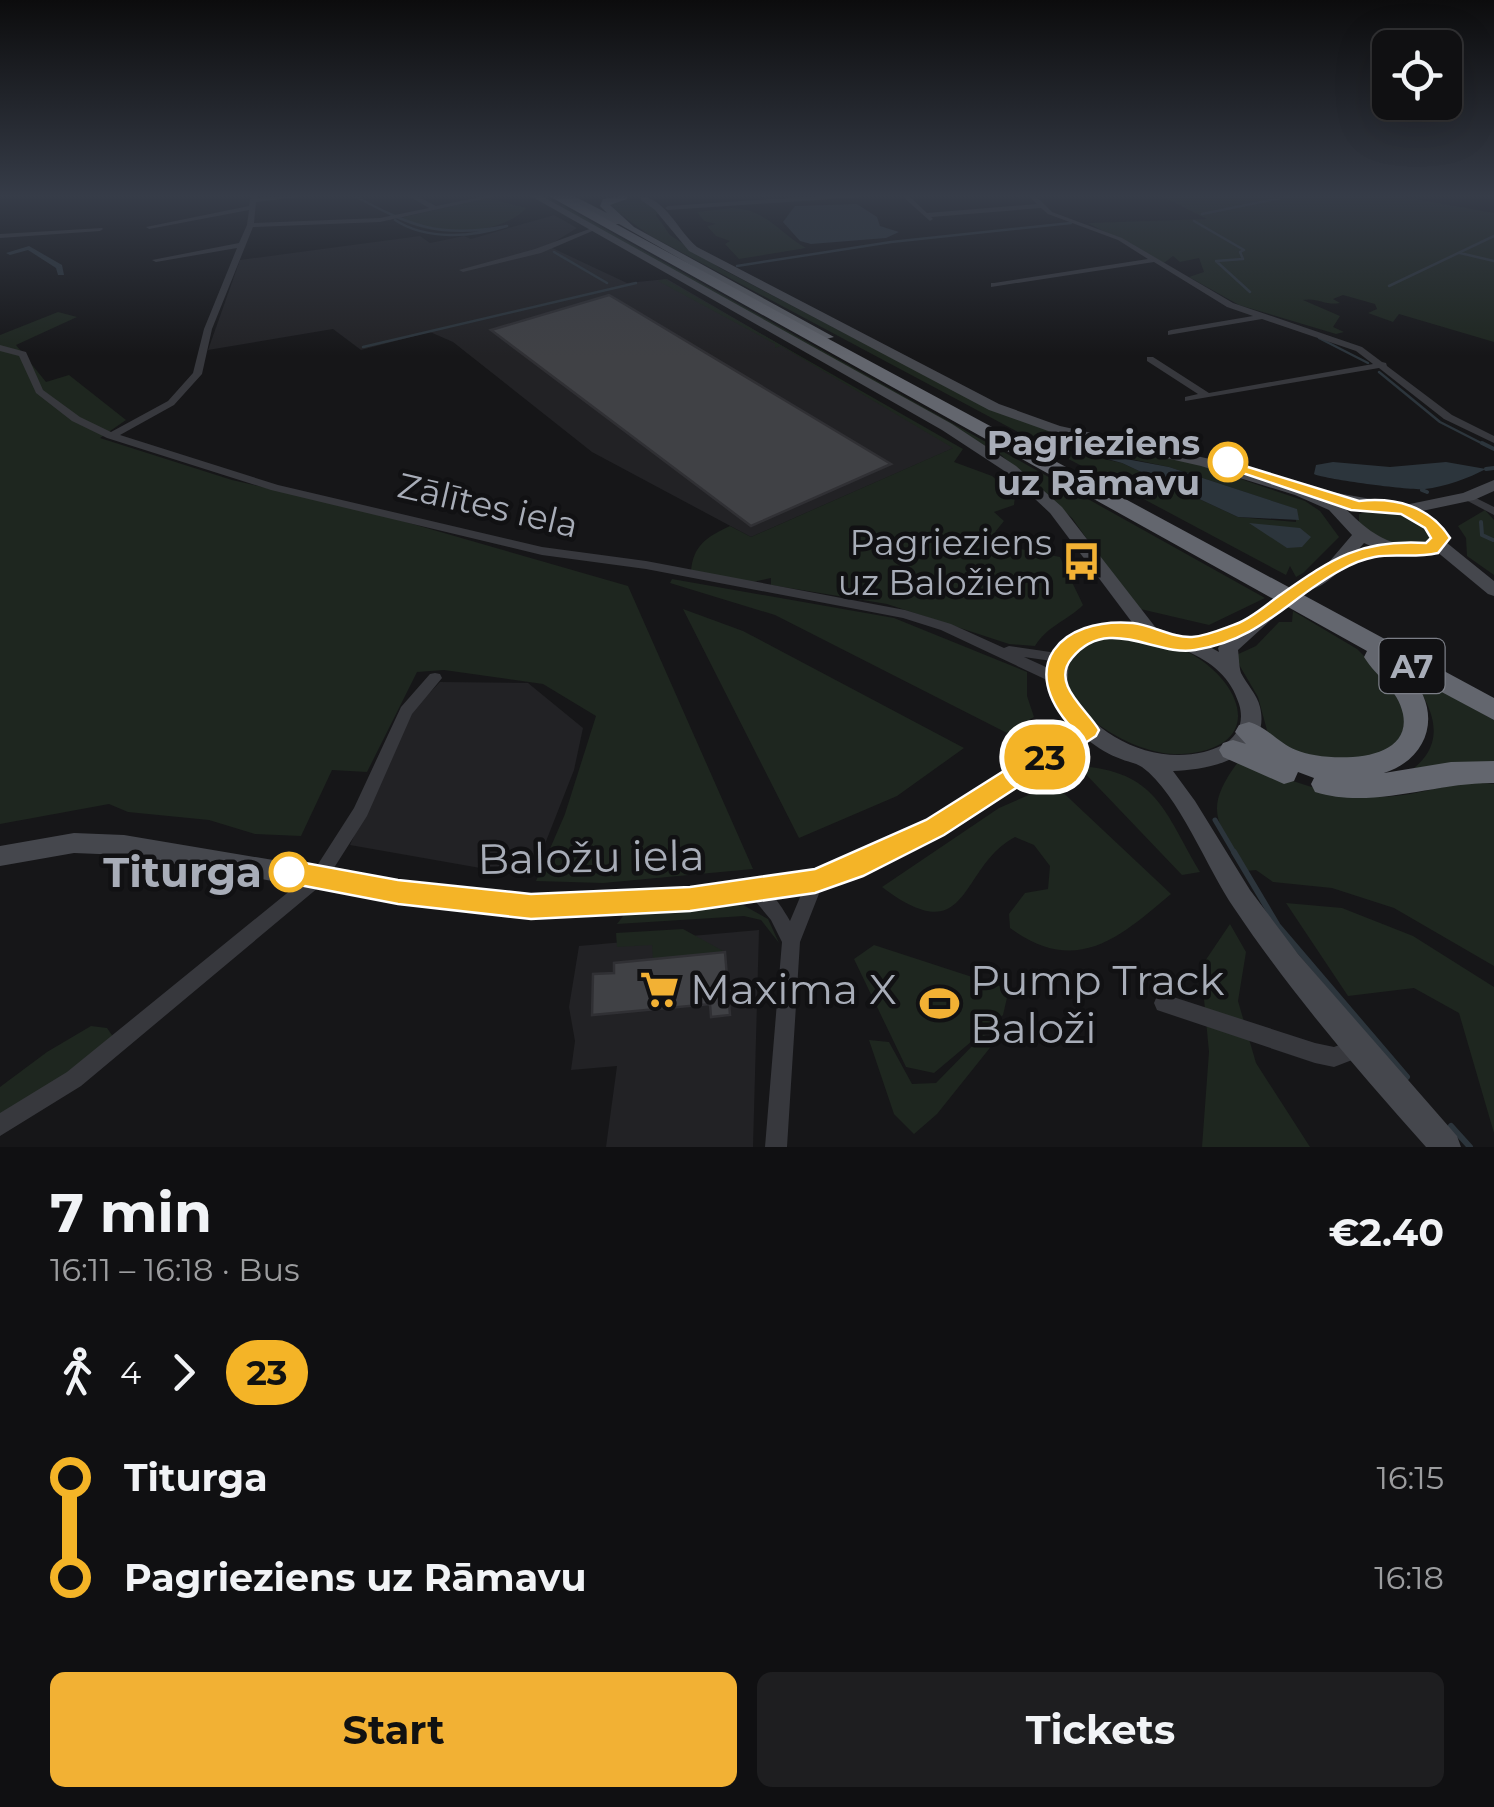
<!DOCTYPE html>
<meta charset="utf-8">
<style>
body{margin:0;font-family:Montserrat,sans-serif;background:#1e1e20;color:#f1f3f6;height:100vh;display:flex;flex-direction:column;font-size:38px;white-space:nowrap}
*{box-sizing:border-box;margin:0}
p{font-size:32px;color:#9c9d9f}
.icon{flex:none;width:55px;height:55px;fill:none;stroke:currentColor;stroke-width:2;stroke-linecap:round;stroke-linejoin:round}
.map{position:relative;height:1147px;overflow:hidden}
.sheet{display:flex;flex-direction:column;background:#101012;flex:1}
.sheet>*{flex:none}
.badge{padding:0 20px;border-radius:32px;font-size:35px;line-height:65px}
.fabs{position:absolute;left:1372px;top:30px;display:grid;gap:20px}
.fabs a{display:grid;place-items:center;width:90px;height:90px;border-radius:15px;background:#101012;box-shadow:0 10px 40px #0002,0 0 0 2px #303032;font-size:50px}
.map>.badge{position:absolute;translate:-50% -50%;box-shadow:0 0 0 5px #fff}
.legs{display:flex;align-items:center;gap:15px;height:110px;padding:0 50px;font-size:32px}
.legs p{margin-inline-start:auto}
.headline{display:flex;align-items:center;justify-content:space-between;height:170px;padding:0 50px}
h1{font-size:55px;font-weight:700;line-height:75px}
.cta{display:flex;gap:20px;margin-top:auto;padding:20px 50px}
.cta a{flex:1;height:115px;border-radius:15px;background:#f2b134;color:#111;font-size:40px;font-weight:700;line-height:115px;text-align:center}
.cta a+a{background:#1e1e20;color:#f1f3f6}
ul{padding:0 50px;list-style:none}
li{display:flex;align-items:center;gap:35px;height:100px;font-size:38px}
li i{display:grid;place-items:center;width:15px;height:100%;margin:0 12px;background:currentColor}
li i::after{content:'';width:25px;height:25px;margin:-12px;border:8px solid;border-radius:50%;background:#101012}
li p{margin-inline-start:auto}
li:first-child i{background:linear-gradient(#0000 50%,currentColor 0)}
li:last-child i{background:linear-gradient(currentColor 50%,#0000 0)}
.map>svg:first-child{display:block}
</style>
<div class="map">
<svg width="1494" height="1147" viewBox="0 0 1494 1147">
<rect width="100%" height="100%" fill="#161618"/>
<!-- built -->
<path fill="#222225" d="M 554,215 L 577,228 L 548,246 L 627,283 L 667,279 L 956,447 L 751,537 L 592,452 L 453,342 L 430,332 L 361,350 L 333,329 L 208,350 L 240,260 L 420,236 L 430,243 L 464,236 L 471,239 Z
M 440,682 L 528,683 L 583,728 L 574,770 L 532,877 L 350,845 L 408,715 Z
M 759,930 L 753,1147 L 606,1147 L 617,1066 L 571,1070 L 575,1041 L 569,1007 L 579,946 Z"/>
<!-- green -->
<path fill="#1e261f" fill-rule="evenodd" d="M 538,195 L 544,195 L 1265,598 L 1209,625 L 1136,608 L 1072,518 L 1000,454 Z
M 1159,195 L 1393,195 L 1494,213 L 1494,342 L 1399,314 L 1393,322 L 1368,313 L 1377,309 L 1375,304 L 1343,295 L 1333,299 L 1340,303 C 1326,306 1317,297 1303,300 L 1340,316 L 1333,327 L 1344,332 L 1336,334 L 1239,305 L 1189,277 L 1204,272 L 1199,258 L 1180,262 L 1173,256 L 1164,263 L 1088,223 L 1207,219 Z
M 488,198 L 526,208 C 504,235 427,239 400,218 Z
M 621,199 L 642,200 L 659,213 L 656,215 L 670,235 L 720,268 L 982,405 L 1203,466 L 1305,501 L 1320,511 L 1339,537 L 1303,573 L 1296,577 L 1290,566 L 1286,575 L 649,235 L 612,208 L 610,204 ZM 1074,447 L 1169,467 L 1296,509 L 1296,522 L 1238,517 L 1122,463 L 1069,451 Z
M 732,208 C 766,209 777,231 806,248 L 739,259 L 725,244 L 730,241 L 716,236 L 707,226 L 716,224 L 704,221 L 697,212 Z
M 665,279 L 963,449 L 954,462 L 992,476 L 1015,496 L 1014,505 L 994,512 L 1004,521 L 987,542 L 1060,557 L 1083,605 C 1067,621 1047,626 1035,646 L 1009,644 L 887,604 L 771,585 L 771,578 L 753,582 L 691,572 C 693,545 707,537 730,526 L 751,537 L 953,448 L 781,346 L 775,348 L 775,344 L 658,281 Z
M 58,312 L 77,317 L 16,345 L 46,382 L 69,375 L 126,420 L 100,438 L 232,480 L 371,512 L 628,586 L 753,869 L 603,883 L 536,881 L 565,814 L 596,716 L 543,684 L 444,670 L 417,672 L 367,772 L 332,770 L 301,836 L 255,834 L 209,820 L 128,812 L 109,804 L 0,824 L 0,335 Z
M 1383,508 L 1417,519 L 1430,538 C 1409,557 1379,538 1359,524 L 1359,514 Z
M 1485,510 L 1494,520 L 1494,575 L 1467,556 L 1466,538 L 1458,526 Z
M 672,579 L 894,618 L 1027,672 L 1027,696 L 1034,717 L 1007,733 L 775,615 L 670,583 Z
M 683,609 L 743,631 L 964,748 L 897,796 L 799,838 Z
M 1293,611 L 1357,649 L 1405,697 L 1403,743 L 1369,761 L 1302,757 L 1268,734 L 1258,697 L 1234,656 L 1256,646 L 1279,622 L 1292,622 Z
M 1106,637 C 1135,635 1163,638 1188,652 C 1245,683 1266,748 1182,754 C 1118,758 1002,669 1106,637 Z
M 1407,672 L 1494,720 L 1494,764 L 1414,768 C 1450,739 1430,702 1407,672 Z
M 1238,762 C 1283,777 1331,798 1380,797 C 1419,797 1454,779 1494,784 L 1494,966 L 1394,908 L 1332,888 L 1273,882 L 1256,870 L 1245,871 C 1219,822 1201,812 1238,762 Z
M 1078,766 C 1157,771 1164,811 1200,872 L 1182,875 Z
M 1054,784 L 1171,894 C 1118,939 1076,976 1010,928 L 1009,914 L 1025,893 L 1048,889 L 1050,866 L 1034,845 L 1015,837 C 958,867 971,954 882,887 L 999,808 Z
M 1286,903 L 1342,908 L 1413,936 L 1494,987 L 1494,1133 L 1459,1013 L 1414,988 L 1348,996 Z
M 743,905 L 768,919 L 779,943 L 761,920 L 744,916 L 617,924 L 626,912 Z
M 1230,924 L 1246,952 L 1238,1001 L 1256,1063 L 1310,1147 L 1202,1147 L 1209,1052 L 1201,967 Z
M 683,929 L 725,952 L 653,959 L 652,945 L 617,947 L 616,933 Z
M 874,945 L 1009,989 L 1003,1015 L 934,1073 L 906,1067 L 854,959 Z
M 91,1026 L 107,1028 L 116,1041 L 0,1118 L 0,1087 L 47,1052 Z
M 983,1035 L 997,1039 L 937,1114 L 914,1134 L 894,1114 L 869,1040 L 889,1042 L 912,1084 L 936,1083 Z"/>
<!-- water -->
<path fill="#2c353c" d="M 857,204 L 877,217 L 880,226 L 899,232 L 886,238 L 811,244 L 800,241 L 783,222 L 795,206 Z
M 1067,448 L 1169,467 L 1297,509 L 1299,520 L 1238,517 L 1122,463 Z
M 1333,462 L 1390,467 L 1446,462 L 1486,469 C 1469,478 1444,487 1425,489 C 1413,491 1323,479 1314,474 L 1316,465 Z
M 1249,523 L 1300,528 L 1311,537 L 1302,547 L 1287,548 Z"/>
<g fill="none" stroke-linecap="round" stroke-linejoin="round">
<!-- stream-far3 -->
<path stroke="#2c353c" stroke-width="2.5" d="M 353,195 C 410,226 440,239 507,226 C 473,237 427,241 395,220
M 1202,214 L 1295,195
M 1194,221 L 1244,250 L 1240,252 L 1243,259 L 1216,261 L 1250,292
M 554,252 L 607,283
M 1460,253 L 1494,261
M 737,266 L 891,242 L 1071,223
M 1389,286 L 1494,236
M 1319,338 L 1368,363
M 363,347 L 636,283
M 1379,372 L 1440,422 L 1487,446"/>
<!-- stream-far2 -->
<path stroke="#2c353c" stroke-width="4" d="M 1482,443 L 1494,449
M 1486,469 L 1494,468
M 1422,490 L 1427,492
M 1481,522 L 1482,535 L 1493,540"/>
<!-- stream-far1 -->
<path stroke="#2c353c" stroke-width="5" d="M 1215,820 L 1235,854"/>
<!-- stream -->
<path stroke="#2c353c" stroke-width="6" d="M 1234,852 L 1278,926 L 1407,1077
M 1451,1126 L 1470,1147"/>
<!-- canal -->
<path fill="#2c353c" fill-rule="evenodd" d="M 29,246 L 62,265 L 64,275 L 58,275 L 56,268 L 28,250 L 10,255 L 6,253 Z"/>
</g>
<!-- building -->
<path fill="#404145" stroke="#303034" stroke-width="2.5" d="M 609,295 L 616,299 L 891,464 L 751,526 L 491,330 Z
M 725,952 L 730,1015 L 711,1017 L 710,1004 L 592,1015 L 593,974 L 614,973 L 614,963 Z"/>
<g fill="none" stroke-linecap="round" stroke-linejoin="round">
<!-- minor -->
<path fill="#37383d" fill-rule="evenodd" d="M 251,195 L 257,195 L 257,198 L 315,195 L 256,202 L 254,223 L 380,218 L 429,208 L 407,195 L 415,195 L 436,206 L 490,195 L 502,195 L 380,222 L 253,227 L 212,329 L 202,374 L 174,405 L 120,435 L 278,485 L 542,547 L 646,561 L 905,610 L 951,624 L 1004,648 L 1009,646 L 1064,654 L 1066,657 L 1064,660 L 1059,662 L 1024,657 L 1059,673 L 1061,677 L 1059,681 L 1049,681 L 941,630 L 903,618 L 646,569 L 542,555 L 271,490 L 107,438 L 72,421 L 36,393 L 19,356 L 0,351 L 0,345 L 26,352 L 43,390 L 80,417 L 111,432 L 168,401 L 193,373 L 204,329 L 237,248 L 156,262 L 152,260 L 239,243 L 247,225 L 249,210 L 149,229 L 146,227 L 249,206 Z
M 832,195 L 863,195 L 860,197 L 668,210 L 665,208 L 668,206 Z
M 901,195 L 908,195 L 927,213 L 1037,204 L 1028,195 L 1035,195 L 1052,212 L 1122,238 L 1233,303 L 1362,347 L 1382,362 L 1386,363 L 1387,366 L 1452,415 L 1494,436 L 1494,443 L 1444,419 L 1379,368 L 1185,401 L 1185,397 L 1198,394 L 1147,361 L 1147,357 L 1153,357 L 1209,393 L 1373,364 L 1356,351 L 1262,319 L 1168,335 L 1168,331 L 1171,330 L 1253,316 L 1227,307 L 1154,262 L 991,287 L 991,283 L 994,283 L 1148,259 L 1118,240 L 1048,214 L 1041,208 L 931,217 L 933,219 L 930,221 Z
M 102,228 L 103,229 L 100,231 L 0,238 L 0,234 Z
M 592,228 L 597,229 L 541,253 L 463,272 L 459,270 L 535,249 Z
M 1468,494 L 1494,507 L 1494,515 L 1464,499 L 1462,497 L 1464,495 Z
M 435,673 L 440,674 L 442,678 L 412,714 L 367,816 L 325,882 L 81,1086 L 0,1136 L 0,1113 L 67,1072 L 313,872 L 354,808 L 401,707 L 430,674 Z
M 815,873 L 821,876 L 824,881 L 800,942 L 787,1147 L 765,1147 L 782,942 L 771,920 L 747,891 L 750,886 C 752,885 755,883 758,884 C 769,886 785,912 790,921 L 809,876 Z
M 1164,994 L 1315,1043 L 1334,1047 L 1358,1038 L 1365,1041 L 1368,1048 L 1365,1055 L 1334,1067 L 1315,1063 L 1157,1010 L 1154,1003 L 1157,996 Z"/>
<!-- secondary -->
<path fill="#45474d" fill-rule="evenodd" d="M 529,195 L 540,195 L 952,424 L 1016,466 L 1062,507 L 1156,628 L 1190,638 L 1245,623 L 1272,600 L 1284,600 L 1287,604 L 1284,608 L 1238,650 C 1239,657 1239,667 1241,673 C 1247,685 1257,694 1260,707 C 1272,757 1209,770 1173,771 L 1195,801 L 1250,890 L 1298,954 L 1457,1136 L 1461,1147 L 1426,1147 C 1358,1071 1291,993 1234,908 C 1207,869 1179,794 1142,767 C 1136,763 1128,762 1121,759 C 1109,755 1098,748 1088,740 L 943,834 L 863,875 L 815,892 L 721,907 L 531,917 L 398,903 L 124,855 L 74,853 L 0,866 L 0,846 L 74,833 L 124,835 L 398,881 L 531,895 L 721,885 L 815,870 L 847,860 L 927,820 L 1074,729 C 1049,701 1047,693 1049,657 C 1071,630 1100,623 1134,625 L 1050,513 L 1006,472 L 942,430 ZM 1112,636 C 1158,638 1224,652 1239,704 C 1242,713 1242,725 1236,733 C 1229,744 1215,749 1204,752 C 1150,765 1095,735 1067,690 L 1069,659 L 1088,642 ZM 1224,641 L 1218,648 L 1219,652 L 1208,646 Z
M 641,196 C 666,199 678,231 697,247 L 999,404 L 1060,426 L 1210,459 L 1324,496 L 1331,492 L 1405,505 L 1463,493 L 1494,480 L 1494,491 L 1474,500 L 1422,511 L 1445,529 L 1447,543 L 1494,581 L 1494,596 L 1488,594 L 1436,551 C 1413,560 1385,553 1364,543 C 1349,560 1325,594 1300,590 L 1297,586 L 1300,582 L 1329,562 L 1352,535 L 1329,510 L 1295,495 L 1201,466 L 1051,432 L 989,410 L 689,251 L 655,210 L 641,200 ZM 1342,505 L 1398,514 L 1422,525 L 1431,534 L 1430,541 C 1394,555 1365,529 1342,505 Z"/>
<!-- trunk -->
<path fill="#5b5e65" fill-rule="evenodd" d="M 559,195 L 572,195 L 607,213 L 600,206 L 603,199 L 627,195 L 627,199 L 610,205 L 634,227 L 834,337 L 822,340 L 619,224 L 611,224 Z"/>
<!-- motorway -->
<path fill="#63666e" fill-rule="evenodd" d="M 547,195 L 562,195 L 1494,698 L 1494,720 L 1408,674 C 1443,709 1431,758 1384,773 L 1451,762 L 1494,761 L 1494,783 C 1436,782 1372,810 1315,792 L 1311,784 L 1314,778 L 1298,772 L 1294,781 L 1284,784 L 1223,757 L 1219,750 L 1223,743 L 1233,740 L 1246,744 L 1235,732 L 1239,725 L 1249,722 C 1267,727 1279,743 1296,750 C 1324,762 1413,765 1403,714 C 1398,689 1377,678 1364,657 L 1367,651 Z"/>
</g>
<!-- sky -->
<linearGradient id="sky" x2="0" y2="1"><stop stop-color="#0c0c0d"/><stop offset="0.55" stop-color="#363c48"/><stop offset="1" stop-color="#363c48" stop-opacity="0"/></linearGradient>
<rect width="1494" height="356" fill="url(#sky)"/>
<!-- line-1 -->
<path fill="#f4b427" stroke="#fff" stroke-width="2.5" d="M 1222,459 L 1359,501 C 1395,497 1430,506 1450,538 L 1438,553 C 1400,561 1383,546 1341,570 C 1287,599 1261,640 1195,650 C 1156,657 1108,614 1072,658 C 1050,684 1088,710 1099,730 L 1096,736 L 944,835 L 863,876 L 815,893 L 690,911 L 531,919 L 398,904 L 289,883 L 279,880 L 275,872 L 279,863 L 289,860 L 398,880 L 531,894 L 690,887 L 815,869 L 926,820 L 1072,728 C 1016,667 1059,617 1133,623 C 1152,625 1172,638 1192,637 C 1207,636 1222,629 1236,624 C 1252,618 1266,605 1280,595 C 1333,558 1360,539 1426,543 L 1431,538 L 1425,528 L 1401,514 L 1351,510 L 1222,466 Z"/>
<!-- icons -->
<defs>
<symbol id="bus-bare" viewBox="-9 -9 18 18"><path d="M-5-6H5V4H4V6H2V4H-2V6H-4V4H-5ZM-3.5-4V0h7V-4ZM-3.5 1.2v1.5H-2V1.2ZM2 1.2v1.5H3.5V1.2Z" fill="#f2b134" stroke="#111113" stroke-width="2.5" paint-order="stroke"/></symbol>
<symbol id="supermarket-bare" viewBox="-9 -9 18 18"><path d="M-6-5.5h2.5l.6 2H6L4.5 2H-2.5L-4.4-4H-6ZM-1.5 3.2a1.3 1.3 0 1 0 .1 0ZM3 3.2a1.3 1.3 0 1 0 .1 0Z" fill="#f2b134" stroke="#111113" stroke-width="2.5" paint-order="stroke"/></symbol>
<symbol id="stadium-bare" viewBox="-9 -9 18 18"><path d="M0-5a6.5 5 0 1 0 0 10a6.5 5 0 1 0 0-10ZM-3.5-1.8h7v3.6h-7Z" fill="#f2b134" stroke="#111113" stroke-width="2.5" paint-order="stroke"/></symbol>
</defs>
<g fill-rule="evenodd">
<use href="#bus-bare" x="1054" y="534" width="55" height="55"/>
<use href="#supermarket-bare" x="632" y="962" width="55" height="55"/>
<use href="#stadium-bare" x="912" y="976" width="55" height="55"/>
</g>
<!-- markers -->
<g fill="#fff" stroke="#f4b427" stroke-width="5">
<circle cx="1228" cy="462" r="18"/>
<circle cx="289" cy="872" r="18"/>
</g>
<g text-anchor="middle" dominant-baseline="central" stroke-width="9" stroke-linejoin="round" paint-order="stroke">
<!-- shield labels -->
<rect fill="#111113" stroke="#7b7e86" stroke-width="2.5" x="1379.5" y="639" width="65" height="54" rx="8"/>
<g font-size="32" font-weight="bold" fill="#a8adb8">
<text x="1412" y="666">A7</text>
</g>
<!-- stop labels -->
<g font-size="35" font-weight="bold" fill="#a8adb8" stroke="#111113" text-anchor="end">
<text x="1200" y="442">Pagrieziens<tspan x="1200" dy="40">uz Rāmavu</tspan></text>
</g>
<!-- street labels -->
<g font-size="35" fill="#a8adb8" stroke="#111113">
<text transform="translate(488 505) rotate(13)">Zālītes iela</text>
</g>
<!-- poi labels -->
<g font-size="35" fill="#a8adb8" stroke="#111113" text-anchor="end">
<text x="1052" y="542">Pagrieziens<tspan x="1052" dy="40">uz Baložiem</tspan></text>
</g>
<!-- near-street labels -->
<g font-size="42" fill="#a8adb8" stroke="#111113">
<text transform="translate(591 857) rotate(-1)">Baložu iela</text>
</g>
<!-- near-stop labels -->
<g font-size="42" font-weight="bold" fill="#a8adb8" stroke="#111113" text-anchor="end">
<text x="262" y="872">Titurga</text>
</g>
<!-- near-poi labels -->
<g font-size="42" fill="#a8adb8" stroke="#111113" text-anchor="start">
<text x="970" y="980">Pump Track<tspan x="970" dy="48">Baloži</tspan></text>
<text x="690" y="989">Maxima X</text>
</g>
</g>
</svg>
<div class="fabs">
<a><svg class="icon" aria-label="locate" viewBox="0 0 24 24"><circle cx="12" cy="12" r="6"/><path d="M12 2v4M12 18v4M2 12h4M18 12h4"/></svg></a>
</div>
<b class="badge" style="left:1045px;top:757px;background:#f4b427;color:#111">23</b>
</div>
<section class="sheet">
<div class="headline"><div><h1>7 min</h1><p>16:11 – 16:18 · Bus</p></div><b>€2.40</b></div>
<div class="legs"><svg class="icon" aria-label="walk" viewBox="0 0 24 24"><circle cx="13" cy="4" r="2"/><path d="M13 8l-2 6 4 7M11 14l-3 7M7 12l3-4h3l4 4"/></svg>4<svg class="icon" aria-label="forward" viewBox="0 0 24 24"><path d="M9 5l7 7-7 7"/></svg><b class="badge" style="background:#f4b427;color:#111">23</b></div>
<ul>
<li><i style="color:#f4b427"></i><b>Titurga</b><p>16:15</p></li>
<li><i style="color:#f4b427"></i><b>Pagrieziens uz Rāmavu</b><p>16:18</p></li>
</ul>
<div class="cta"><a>Start</a><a>Tickets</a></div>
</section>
